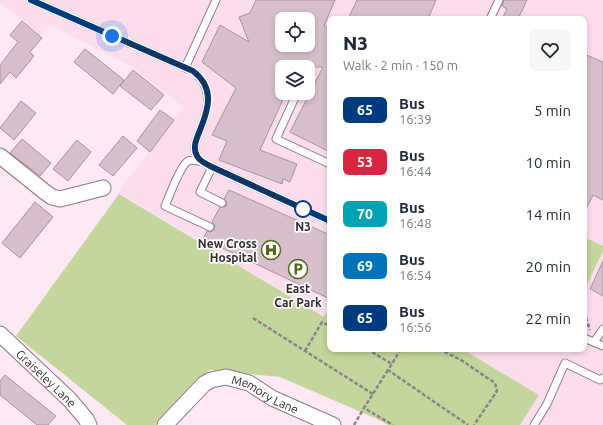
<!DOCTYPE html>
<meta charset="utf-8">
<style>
body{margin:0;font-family:Ubuntu,sans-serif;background:#f6f6f7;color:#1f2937;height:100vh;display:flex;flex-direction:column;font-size:15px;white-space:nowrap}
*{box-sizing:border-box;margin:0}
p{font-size:13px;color:#747a83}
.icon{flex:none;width:22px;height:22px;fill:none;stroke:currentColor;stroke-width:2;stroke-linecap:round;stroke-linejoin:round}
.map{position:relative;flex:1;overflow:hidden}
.panel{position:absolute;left:327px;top:16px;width:260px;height:336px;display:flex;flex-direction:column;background:#fff;border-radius:8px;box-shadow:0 2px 6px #0003}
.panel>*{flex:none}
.badge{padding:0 8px;border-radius:6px;font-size:14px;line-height:26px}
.fabs{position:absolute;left:275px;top:12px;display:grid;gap:8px}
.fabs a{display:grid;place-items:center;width:40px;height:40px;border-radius:8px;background:#fff;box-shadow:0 2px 6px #0003;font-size:20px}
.you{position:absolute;width:20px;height:20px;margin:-10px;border:3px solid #fff;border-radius:50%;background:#1a73e8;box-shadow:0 0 0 6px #1a73e833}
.map>.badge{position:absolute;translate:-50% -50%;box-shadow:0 0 0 2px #fff}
.round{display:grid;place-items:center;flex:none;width:42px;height:42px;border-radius:8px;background:#f6f6f7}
.head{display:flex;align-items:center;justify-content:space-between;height:68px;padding:0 16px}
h1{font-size:19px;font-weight:800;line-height:30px}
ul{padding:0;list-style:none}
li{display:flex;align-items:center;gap:12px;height:52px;padding:0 16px}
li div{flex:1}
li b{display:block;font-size:15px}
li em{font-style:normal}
li .badge{min-width:44px;font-weight:700;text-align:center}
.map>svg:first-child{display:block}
</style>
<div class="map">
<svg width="603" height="425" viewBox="0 0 603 425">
<rect width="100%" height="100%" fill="#fce9f3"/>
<!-- built -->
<path fill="#fcddee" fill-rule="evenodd" d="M 0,0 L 603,0 L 603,425 L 520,425 L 539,395 L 462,349 L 584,349 L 584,19 L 330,19 L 330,306 L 324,317 L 118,192 L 183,107 L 133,67 L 49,25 L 40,35 L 0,2 ZM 282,19 L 308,19 L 308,45 L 282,45 ZM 282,67 L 308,67 L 308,93 L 282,93 Z"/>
<!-- green -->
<path fill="#c3d69b" d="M 119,194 L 324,317 L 330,306 L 330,349 L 462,349 L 539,395 L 520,425 L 388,425 L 377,419 L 280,377 L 209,370 L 155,425 L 127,425 L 16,336 Z
M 584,237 L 603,246 L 603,251 L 584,291 Z"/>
<!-- building -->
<path fill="#d7c0cc" stroke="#a8929e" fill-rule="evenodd" d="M 256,0 L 335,0 L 324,26 L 330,29 L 330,152 L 290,132 L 323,67 L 282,67 L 282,93 L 286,93 L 260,150 L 297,164 L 290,182 L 283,179 L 282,184 L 219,160 L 227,141 L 212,135 L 236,88 L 202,62 L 220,25 L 249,42 L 239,17 L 250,13 ZM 282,19 L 308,19 L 308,45 L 282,45 Z
M 357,0 L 436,0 L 428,19 L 348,19 Z
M 504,0 L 527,0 L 518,19 L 502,19 L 507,9 L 502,6 Z
M 22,21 L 42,38 L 30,52 L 34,56 L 16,78 L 10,72 L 0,84 L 0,65 L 18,42 L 10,35 Z
M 85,49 L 124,80 L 113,94 L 74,62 Z
M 584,54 L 603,62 L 603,200 L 593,195 L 584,213 Z
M 133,70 L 164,95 L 151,110 L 120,86 Z
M 21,101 L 36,113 L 14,140 L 0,128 Z
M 160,110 L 174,120 L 150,152 L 137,141 Z
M 123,136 L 137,148 L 113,176 L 99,165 Z
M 22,139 L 51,163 L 40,176 L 10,153 Z
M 77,140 L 91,152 L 68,181 L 53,169 Z
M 229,190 L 330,235 L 330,299 L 203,239 L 207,231 L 211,232 L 214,229 L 215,226 L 212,222 L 220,207 L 224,207 L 227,205 L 226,201 L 224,199 Z
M 35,202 L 53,217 L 20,258 L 2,243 Z
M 603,261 L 603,296 L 590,289 Z
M 5,375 L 56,416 L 48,425 L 37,425 L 0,395 L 0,381 Z"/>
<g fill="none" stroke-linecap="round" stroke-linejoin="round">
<defs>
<path id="service" d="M 31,0 L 193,71 C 214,88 209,108 200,130 C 197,138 192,147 197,156 C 200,162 207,164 212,167 L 330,221
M 490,19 L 499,0
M 185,68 L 216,0
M 297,93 L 276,139 L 330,164
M 203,162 C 198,161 192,159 188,161 C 180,166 169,197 165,206 L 210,227
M 212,167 L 200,192 L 222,203
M 584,338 L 603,346
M 594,342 L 603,329
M 534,425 L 547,404 L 565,363 L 600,380 L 603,378"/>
<g id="minor">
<path d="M 0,156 L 45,192 L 52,197 L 60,199 L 103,188"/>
<path id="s1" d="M 0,334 L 70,400 L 86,419 L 89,425"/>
<path id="s2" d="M 165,425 L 204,384 L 211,380 L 226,377 L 249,383 L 272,398 L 333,425"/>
</g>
</defs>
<!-- service casing -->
<use href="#service" stroke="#8d7883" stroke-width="9"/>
<!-- minor casing -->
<use href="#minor" stroke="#8d7883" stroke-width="17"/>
<!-- path -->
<path stroke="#8f8289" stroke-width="2.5" stroke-dasharray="4 2" stroke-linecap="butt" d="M 584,312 L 590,330
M 253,318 L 373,394
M 367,349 L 392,364
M 401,349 L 388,370 L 468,425
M 439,349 L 461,360 L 495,383 L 497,391 L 474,425
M 305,351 L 322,322 L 330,326
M 388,370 L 364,408 L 393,425
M 354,425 L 364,408"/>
<!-- service -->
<use href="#service" stroke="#fff" stroke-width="7"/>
<!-- minor -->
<use href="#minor" stroke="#fff" stroke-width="15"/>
</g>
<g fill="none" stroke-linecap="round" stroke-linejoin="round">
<defs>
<path id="line" d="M 31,0 L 193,71 C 215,88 209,108 200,130 C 197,138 192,147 197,156 C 200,162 207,164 212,167 L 330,221"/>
</defs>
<!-- line casing -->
<use href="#line" stroke="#fff" stroke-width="9"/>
<!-- line -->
<use href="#line" stroke="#003b80" stroke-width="6"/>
<!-- walk -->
<path stroke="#332a2f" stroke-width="4" stroke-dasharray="0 7.2" d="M 112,36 L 193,71 C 215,88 208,109 199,131 C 197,137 194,143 195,149 C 196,155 199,158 203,162 L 303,209"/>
</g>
<!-- icons -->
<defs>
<symbol id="hospital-ring" viewBox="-11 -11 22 22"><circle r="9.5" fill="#fff" stroke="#546815" stroke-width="1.5"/><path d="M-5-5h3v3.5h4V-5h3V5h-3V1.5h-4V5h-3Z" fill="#546815"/></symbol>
<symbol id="parking-ring" viewBox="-11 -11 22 22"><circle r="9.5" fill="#fff" stroke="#546815" stroke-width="1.5"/><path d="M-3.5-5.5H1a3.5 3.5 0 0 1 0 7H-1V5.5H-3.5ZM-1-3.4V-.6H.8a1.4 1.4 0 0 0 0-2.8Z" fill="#546815"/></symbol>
</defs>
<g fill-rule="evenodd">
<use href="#hospital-ring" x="260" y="239" width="22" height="22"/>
<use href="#parking-ring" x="287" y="258" width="22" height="22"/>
</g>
<!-- markers -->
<circle fill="#fff" stroke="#003b80" stroke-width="2" cx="303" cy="209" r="8"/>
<g text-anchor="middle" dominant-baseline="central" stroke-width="3.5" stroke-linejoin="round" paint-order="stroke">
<!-- stop labels -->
<g font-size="12" font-weight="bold" fill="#332a2f" stroke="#fff">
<text x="303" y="226">N3</text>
</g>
<!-- poi labels -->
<g font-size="12" font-weight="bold" fill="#332a2f" stroke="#fff" text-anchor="end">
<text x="257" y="243">New Cross<tspan x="257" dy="14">Hospital</tspan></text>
<text x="298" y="288" text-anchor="middle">East<tspan x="298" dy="14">Car Park</tspan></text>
</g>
<!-- street labels -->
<g font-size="12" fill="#332a2f" stroke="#fff">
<text stroke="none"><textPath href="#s1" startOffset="64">Graiseley Lane</textPath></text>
<text stroke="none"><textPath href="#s2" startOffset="123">Memory Lane</textPath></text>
</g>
</g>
</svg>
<div class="fabs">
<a><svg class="icon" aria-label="locate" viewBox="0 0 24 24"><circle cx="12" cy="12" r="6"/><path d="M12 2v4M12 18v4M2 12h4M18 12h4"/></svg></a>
<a><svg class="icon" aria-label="layers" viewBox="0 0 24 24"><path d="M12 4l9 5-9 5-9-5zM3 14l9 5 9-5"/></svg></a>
</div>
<div class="you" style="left:112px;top:36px"></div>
<section class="panel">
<div class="head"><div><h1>N3</h1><p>Walk · 2 min · 150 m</p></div><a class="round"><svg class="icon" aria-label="heart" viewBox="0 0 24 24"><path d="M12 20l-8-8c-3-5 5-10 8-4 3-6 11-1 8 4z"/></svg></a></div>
<ul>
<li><span class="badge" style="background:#003b80;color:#fff">65</span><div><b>Bus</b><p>16:39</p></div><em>5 min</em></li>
<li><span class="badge" style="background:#d7263d;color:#fff">53</span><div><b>Bus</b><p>16:44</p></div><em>10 min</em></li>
<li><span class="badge" style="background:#00a3b4;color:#fff">70</span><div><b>Bus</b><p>16:48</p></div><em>14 min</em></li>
<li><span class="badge" style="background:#0072bc;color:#fff">69</span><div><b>Bus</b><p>16:54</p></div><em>20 min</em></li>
<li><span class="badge" style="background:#003b80;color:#fff">65</span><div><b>Bus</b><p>16:56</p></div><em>22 min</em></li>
</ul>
</section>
</div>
